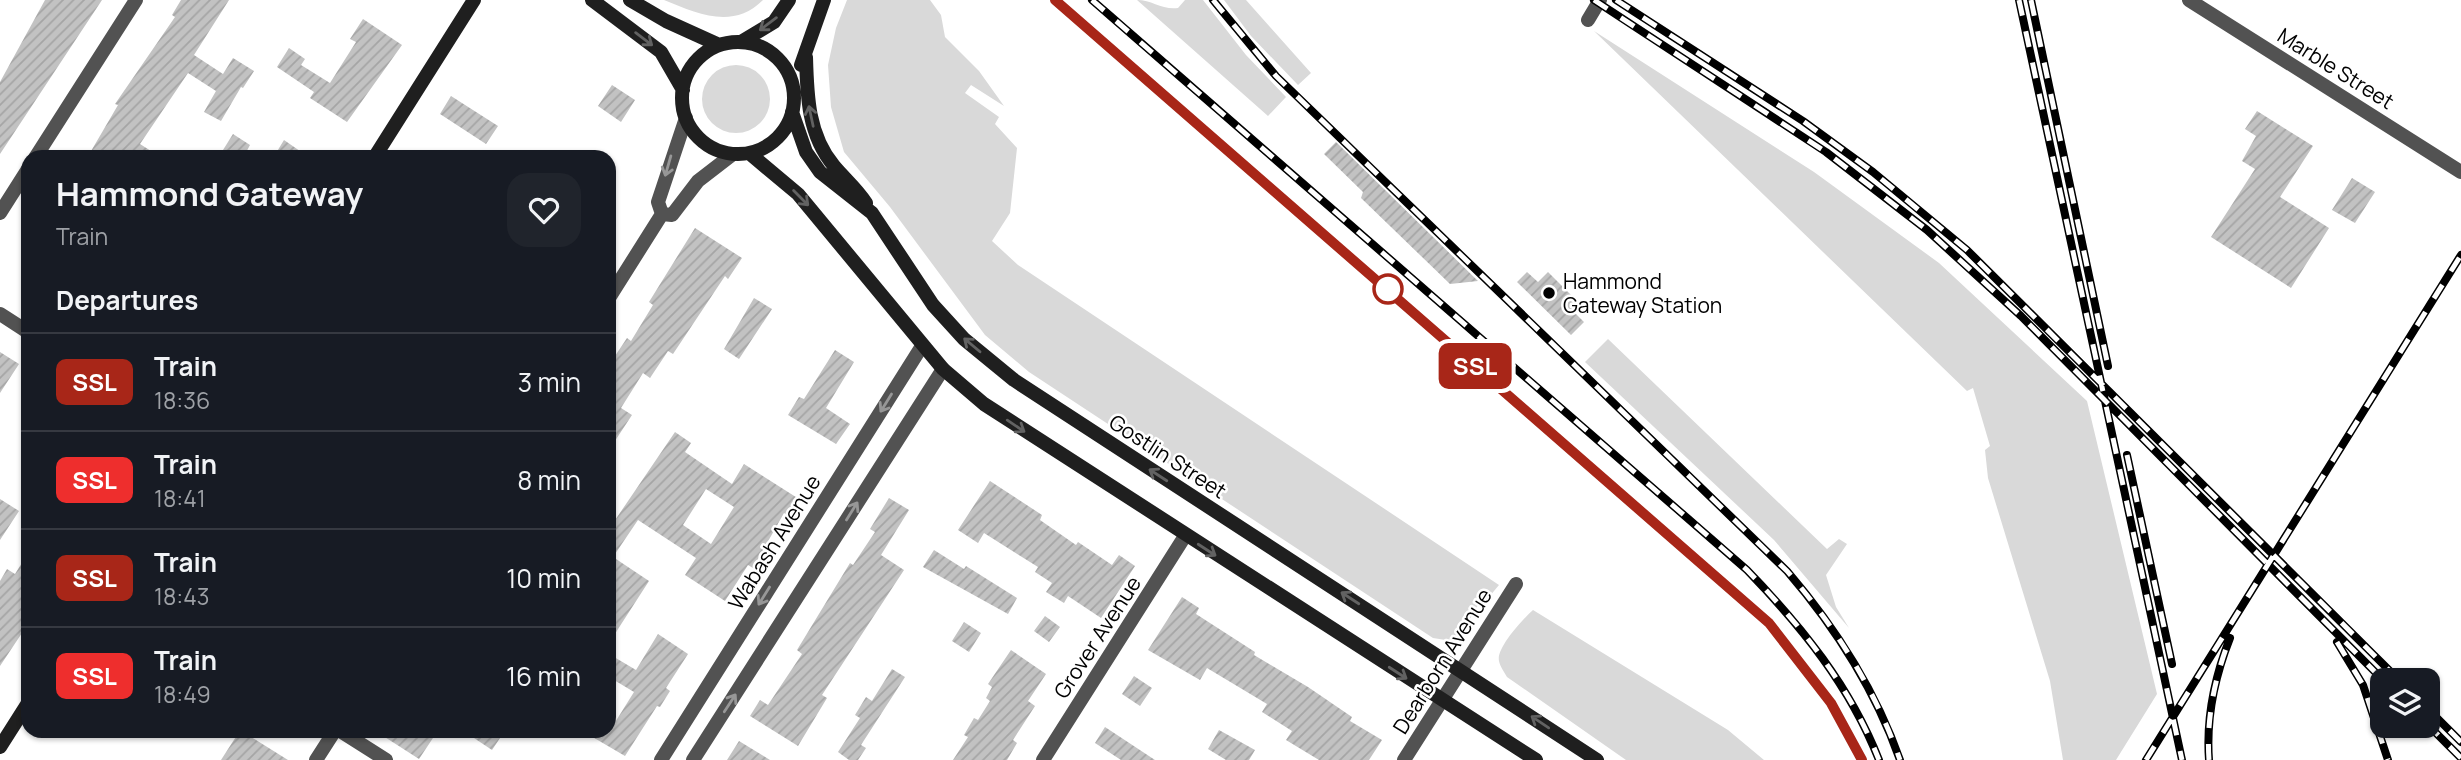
<!DOCTYPE html>
<style>
body{margin:0;font-family:Manrope,sans-serif;background:#20242c;color:#f1f3f6;height:100vh;display:flex;flex-direction:column;font-size:26px;white-space:nowrap}
*{box-sizing:border-box;margin:0}
p{font-size:23px;color:#9ea1a6}
.icon{flex:none;width:38px;height:38px;fill:none;stroke:currentColor;stroke-width:2;stroke-linecap:round;stroke-linejoin:round}
.map{position:relative;flex:1;overflow:hidden}
.details{position:absolute;left:21px;top:150px;width:595px;height:588px;display:flex;flex-direction:column;background:#171b24;border-radius:21px;box-shadow:0 2px 5px #0004}
.details>*{flex:none}
.badge{padding:0 14px;border-radius:10px;font-size:24px;line-height:46px}
.controls{position:absolute;left:2370px;top:668px;display:grid;gap:14px}
.controls a{display:grid;place-items:center;width:70px;height:70px;border-radius:14px;background:#171b24;box-shadow:0 2px 5px #0004;font-size:35px}
.map>.badge{position:absolute;translate:-50% -50%;box-shadow:0 0 0 4px #fff}
h2{padding:0 35px;font-size:26px;line-height:63px}
.round{display:grid;place-items:center;flex:none;width:74px;height:74px;border-radius:21px;background:#20242c}
.overview{display:flex;align-items:center;justify-content:space-between;height:119px;padding:0 35px}
h1{font-size:33px;font-weight:700;line-height:52px}
ul{padding:0;list-style:none}
li{display:flex;align-items:center;gap:21px;height:98px;padding:0 35px;border-top:2px solid #363941}
li div{flex:1}
li b{display:block;font-size:26px}
li em{font-style:normal}
li .badge{min-width:77px;font-weight:700;text-align:center}
.map>svg:first-child{display:block}
</style>
<div class="map">
<svg width="2461" height="760" viewBox="0 0 2461 760">
<defs>
<pattern id="building-hatch" width="6" height="6" patternUnits="userSpaceOnUse" patternTransform="scale(1.75)"><rect width="6" height="6" fill="#c2c2c2"/><path d="M-1 1l2-2M0 6l6-6M5 7l2-2" fill="none" stroke="#a5a5a5"/></pattern>
</defs>
<rect width="100%" height="100%" fill="#fff"/>
<!-- green -->
<path fill="#d9d9d9" d="M 664,0 L 763,0 C 733,30 698,14 664,0 Z
M 847,0 L 930,0 L 941,15 L 945,37 L 979,71 L 1004,106 L 971,85 L 965,93 L 999,117 L 995,124 L 1017,148 L 1010,213 L 992,241 L 1018,265 L 1499,585 L 1489,597 L 1484,595 L 1464,629 L 1452,641 L 1433,638 L 1029,372 L 985,335 L 890,207 L 844,152 L 831,107 L 828,65 L 836,28 Z
M 1137,0 C 1152,0 1162,10 1178,8 L 1185,0 L 1203,0 L 1246,55 L 1286,97 L 1268,116 Z
M 1224,0 L 1246,0 L 1311,73 L 1298,85 L 1251,36 Z
M 1594,31 L 1814,172 L 1939,263 L 2087,401 L 2157,694 L 2116,760 L 2063,760 L 2050,681 L 1988,478 L 1985,450 L 1990,446 L 1973,388 L 1967,391 Z
M702 99a34 34 0 1 1 68 0a34 34 0 1 1-68 0Z
M 1608,339 L 1827,549 L 1839,539 L 1847,544 L 1826,575 L 1836,607 L 1849,628 L 1774,540 L 1585,362 Z
M 1533,610 L 1728,730 L 1764,760 L 1626,760 L 1507,677 C 1504,672 1500,666 1499,661 C 1496,648 1523,619 1533,610 Z"/>
<!-- building -->
<path fill="url(#building-hatch)" fill-rule="evenodd" d="M 45,0 L 102,0 L 0,154 L 0,82 Z
M 181,0 L 229,0 L 194,55 L 223,74 L 233,58 L 254,71 L 243,88 L 241,87 L 221,121 L 204,112 L 216,91 L 188,73 L 140,144 L 162,158 L 87,158 L 118,105 L 115,104 L 175,17 L 172,15 Z
M 363,19 L 402,45 L 347,122 L 310,98 L 314,92 L 277,67 L 289,48 L 305,59 L 301,65 L 330,83 L 356,42 L 350,39 Z
M 612,85 L 635,100 L 621,122 L 598,106 Z
M 451,96 L 498,126 L 486,144 L 440,114 Z
M 2257,111 L 2313,146 L 2280,197 L 2329,228 L 2291,288 L 2211,237 L 2255,169 L 2242,161 L 2256,136 L 2245,129 Z
M 233,134 L 250,145 L 243,158 L 218,158 Z
M 284,140 L 310,158 L 273,158 Z
M 1336,142 L 1478,281 L 1450,284 L 1361,198 L 1363,192 L 1324,154 Z
M 2352,178 L 2375,192 L 2355,223 L 2332,210 Z
M 695,228 L 742,258 L 728,279 L 725,276 L 673,354 L 668,351 L 650,378 L 643,373 L 621,408 L 632,415 L 609,450 L 609,365 L 627,338 L 631,341 L 653,305 L 649,302 Z
M 1527,272 L 1538,282 L 1548,272 L 1580,304 L 1573,311 L 1584,322 L 1571,335 L 1517,282 Z
M 754,298 L 772,309 L 739,359 L 724,349 Z
M 835,350 L 854,362 L 826,408 L 850,424 L 836,444 L 788,415 L 799,397 L 804,399 Z
M 0,352 L 19,364 L 0,393 Z
M 675,432 L 691,443 L 685,452 L 732,484 L 744,464 L 799,499 L 789,516 L 784,513 L 753,568 L 748,565 L 725,601 L 685,575 L 696,558 L 638,520 L 613,557 L 649,581 L 609,643 L 609,529 ZM 706,489 L 734,507 L 711,544 L 683,525 Z
M 990,481 L 1042,515 L 1040,520 L 1076,545 L 1078,542 L 1112,565 L 1119,555 L 1135,566 L 1101,618 L 1068,596 L 1064,603 L 1046,592 L 1052,583 L 1035,572 L 1038,567 L 984,533 L 978,543 L 958,530 Z
M 889,498 L 909,510 L 881,555 L 904,570 L 822,695 L 827,698 L 798,746 L 750,716 L 760,700 L 768,705 L 802,654 L 797,650 L 850,563 L 853,565 L 875,532 L 870,529 Z
M 0,499 L 19,511 L 0,540 Z
M 934,550 L 964,569 L 966,566 L 1017,598 L 1008,614 L 923,567 Z
M 28,553 L 28,624 L 0,666 L 0,581 L 7,569 L 15,574 Z
M 1182,597 L 1199,608 L 1196,614 L 1255,652 L 1254,655 L 1308,687 L 1352,717 L 1350,721 L 1382,740 L 1369,760 L 1319,760 L 1286,740 L 1292,731 L 1262,712 L 1267,704 L 1207,668 L 1200,680 L 1148,650 Z
M 1045,616 L 1060,627 L 1049,642 L 1034,631 Z
M 964,622 L 981,633 L 969,652 L 952,641 Z
M 658,634 L 688,654 L 666,688 L 670,691 L 660,707 L 657,706 L 625,756 L 584,732 L 609,732 L 634,692 L 609,677 L 609,654 L 636,670 Z
M 1011,650 L 1046,674 L 1028,701 L 1035,706 L 1013,740 L 1017,743 L 1007,760 L 953,760 L 968,737 L 964,735 L 974,718 L 978,720 L 990,701 L 986,698 L 992,687 L 988,684 Z
M 892,669 L 905,677 L 861,745 L 866,748 L 858,760 L 849,760 L 838,752 L 860,718 L 855,715 L 866,697 L 872,701 Z
M 1134,676 L 1152,688 L 1140,706 L 1122,694 Z
M 1105,727 L 1155,760 L 1121,760 L 1095,743 Z
M 1219,730 L 1255,750 L 1249,760 L 1226,760 L 1208,749 Z
M 239,732 L 243,732 L 288,760 L 221,760 Z
M 377,732 L 437,732 L 419,759 Z
M 465,732 L 504,732 L 492,750 Z
M 739,741 L 770,760 L 727,760 Z"/>
<g fill="none" stroke-linecap="round" stroke-linejoin="round">
<!-- minor -->
<path stroke="#525252" stroke-width="14" d="M 2189,0 L 2461,172
M 1588,20 L 1600,0
M 35,158 L 136,0
M 0,213 L 28,169
M 0,314 L 28,332
M 342,732 L 386,760
M 661,760 L 922,346
M 693,760 L 943,369
M 1043,760 L 1185,536
M 1404,760 L 1516,584"/>
<!-- tertiary -->
<path stroke="#525252" stroke-width="14" d="M 662,214 L 658,202 L 686,118
M 662,214 L 672,215 L 698,181 L 733,154
M 609,298 L 662,214
M 316,760 L 334,732"/>
<!-- secondary -->
<path stroke="#1f1f1f" stroke-width="14" d="M 592,0 L 661,52 L 683,90
M 630,0 L 666,21 L 719,45
M 741,42 L 774,22 L 789,0
M682 98a56 56 0 1 1 112 0a56 56 0 1 1-112 0Z
M 806,57 C 807,96 808,135 834,166 C 845,179 857,189 866,203
M 801,65 L 824,0
M 792,112 L 806,152 L 820,172 L 872,213 L 933,305 L 964,339 L 1014,380 L 1597,760
M 749,153 L 798,194 L 943,369 L 984,404 L 1536,760
M 374,158 L 474,0
M 0,747 L 28,703"/>
<defs>
<path id="rail" d="M 1055,0 L 1769,623 L 1831,703 L 1861,760
M 1092,0 L 1747,570 C 1802,627 1850,686 1879,760
M 1213,0 L 1276,76 L 1787,571 C 1836,628 1875,689 1900,760
M 1594,0 L 1826,152 L 1927,230 L 2021,316 L 2384,681
M 1616,0 L 1803,121 L 1873,172 L 1967,250 L 2400,681
M 2019,0 L 2182,760
M 2031,0 L 2108,366
M 2127,455 L 2172,664
M 2337,642 L 2363,685 L 2388,760
M 2427,708 L 2461,742
M 2427,724 L 2461,758
M 2146,760 L 2461,255
M 2209,760 C 2206,719 2215,676 2230,638"/>
</defs>
<!-- rail casing -->
<use href="#rail" stroke="#000" stroke-width="8"/>
<!-- rail -->
<use href="#rail" stroke="#fff" stroke-width="5" stroke-dasharray="16" stroke-linecap="butt"/>
</g>
<!-- one-way arrows -->
<defs><path id="oneway-shaft" d="M-6 0H5M1.5-3L5.5 0L1.5 3" fill="none" stroke-width="1.6" stroke-linecap="round" stroke-linejoin="round" transform="scale(1.75)"/></defs>
<g stroke="#626262">
<use href="#oneway-shaft" transform="translate(768 24) rotate(143)"/>
<use href="#oneway-shaft" transform="translate(644 39) rotate(37)"/>
<use href="#oneway-shaft" transform="translate(811 116) rotate(-102)"/>
<use href="#oneway-shaft" transform="translate(801 198) rotate(45)"/>
<use href="#oneway-shaft" transform="translate(972 345) rotate(-140)"/>
<use href="#oneway-shaft" transform="translate(1016 426) rotate(34)"/>
<use href="#oneway-shaft" transform="translate(1158 475) rotate(-147)"/>
<use href="#oneway-shaft" transform="translate(1207 550) rotate(33)"/>
<use href="#oneway-shaft" transform="translate(1350 598) rotate(-147)"/>
<use href="#oneway-shaft" transform="translate(1398 673) rotate(33)"/>
<use href="#oneway-shaft" transform="translate(1540 722) rotate(-146)"/>
</g>
<g stroke="#979797">
<use href="#oneway-shaft" transform="translate(668 166) rotate(106)"/>
<use href="#oneway-shaft" transform="translate(886 403) rotate(122)"/>
<use href="#oneway-shaft" transform="translate(852 511) rotate(-58)"/>
<use href="#oneway-shaft" transform="translate(764 596) rotate(122)"/>
<use href="#oneway-shaft" transform="translate(730 703) rotate(-57)"/>
</g>
<g fill="none" stroke-linecap="round" stroke-linejoin="round">
<defs>
<path id="line" d="M 1055,0 L 1769,623 L 1831,703 L 1862,760"/>
</defs>
<!-- line casing -->
<use href="#line" stroke="#fff" stroke-width="16"/>
<!-- line -->
<use href="#line" stroke="#a82618" stroke-width="10"/>
</g>
<!-- markers -->
<circle fill="#fff" stroke="#a82618" stroke-width="3.5" cx="1388" cy="289" r="14"/>
<circle fill="#000" stroke="#fff" stroke-width="2.5" cx="1549" cy="293" r="7"/>
<g text-anchor="middle" dominant-baseline="central" stroke-width="5" stroke-linejoin="round" paint-order="stroke">
<!-- street labels -->
<g font-size="21" fill="#000" stroke="#fff">
<text transform="translate(2336 68) rotate(32)">Marble Street</text>
<text transform="translate(1168 456) rotate(33)">Gostlin Street</text>
<text transform="translate(774 542) rotate(-58)">Wabash Avenue</text>
<text transform="translate(1097 637) rotate(-57)">Grover Avenue</text>
<text transform="translate(1442 661) rotate(-58)">Dearborn Avenue</text>
</g>
<!-- poi labels -->
<g font-size="21" fill="#000" stroke="#fff" text-anchor="start">
<text x="1563" y="281">Hammond<tspan x="1563" dy="24">Gateway Station</tspan></text>
</g>
</g>
</svg>
<div class="controls">
<a><svg class="icon" aria-label="layers" viewBox="0 0 24 24"><path d="M12 4l9 5-9 5-9-5zM3 14l9 5 9-5"/></svg></a>
</div>
<b class="badge" style="left:1475px;top:366px;background:#a82618;color:#fff">SSL</b>
<section class="details">
<div class="overview"><div><h1>Hammond Gateway</h1><p>Train</p></div><a class="round"><svg class="icon" aria-label="heart" viewBox="0 0 24 24"><path d="M12 20l-8-8c-3-5 5-10 8-4 3-6 11-1 8 4z"/></svg></a></div>
<h2>Departures</h2>
<ul>
<li><span class="badge" style="background:#a82618;color:#fff">SSL</span><div><b>Train</b><p>18:36</p></div><em>3 min</em></li>
<li><span class="badge" style="background:#ee2e2d;color:#fff">SSL</span><div><b>Train</b><p>18:41</p></div><em>8 min</em></li>
<li><span class="badge" style="background:#a82618;color:#fff">SSL</span><div><b>Train</b><p>18:43</p></div><em>10 min</em></li>
<li><span class="badge" style="background:#ee2e2d;color:#fff">SSL</span><div><b>Train</b><p>18:49</p></div><em>16 min</em></li>
</ul>
</section>
</div>
